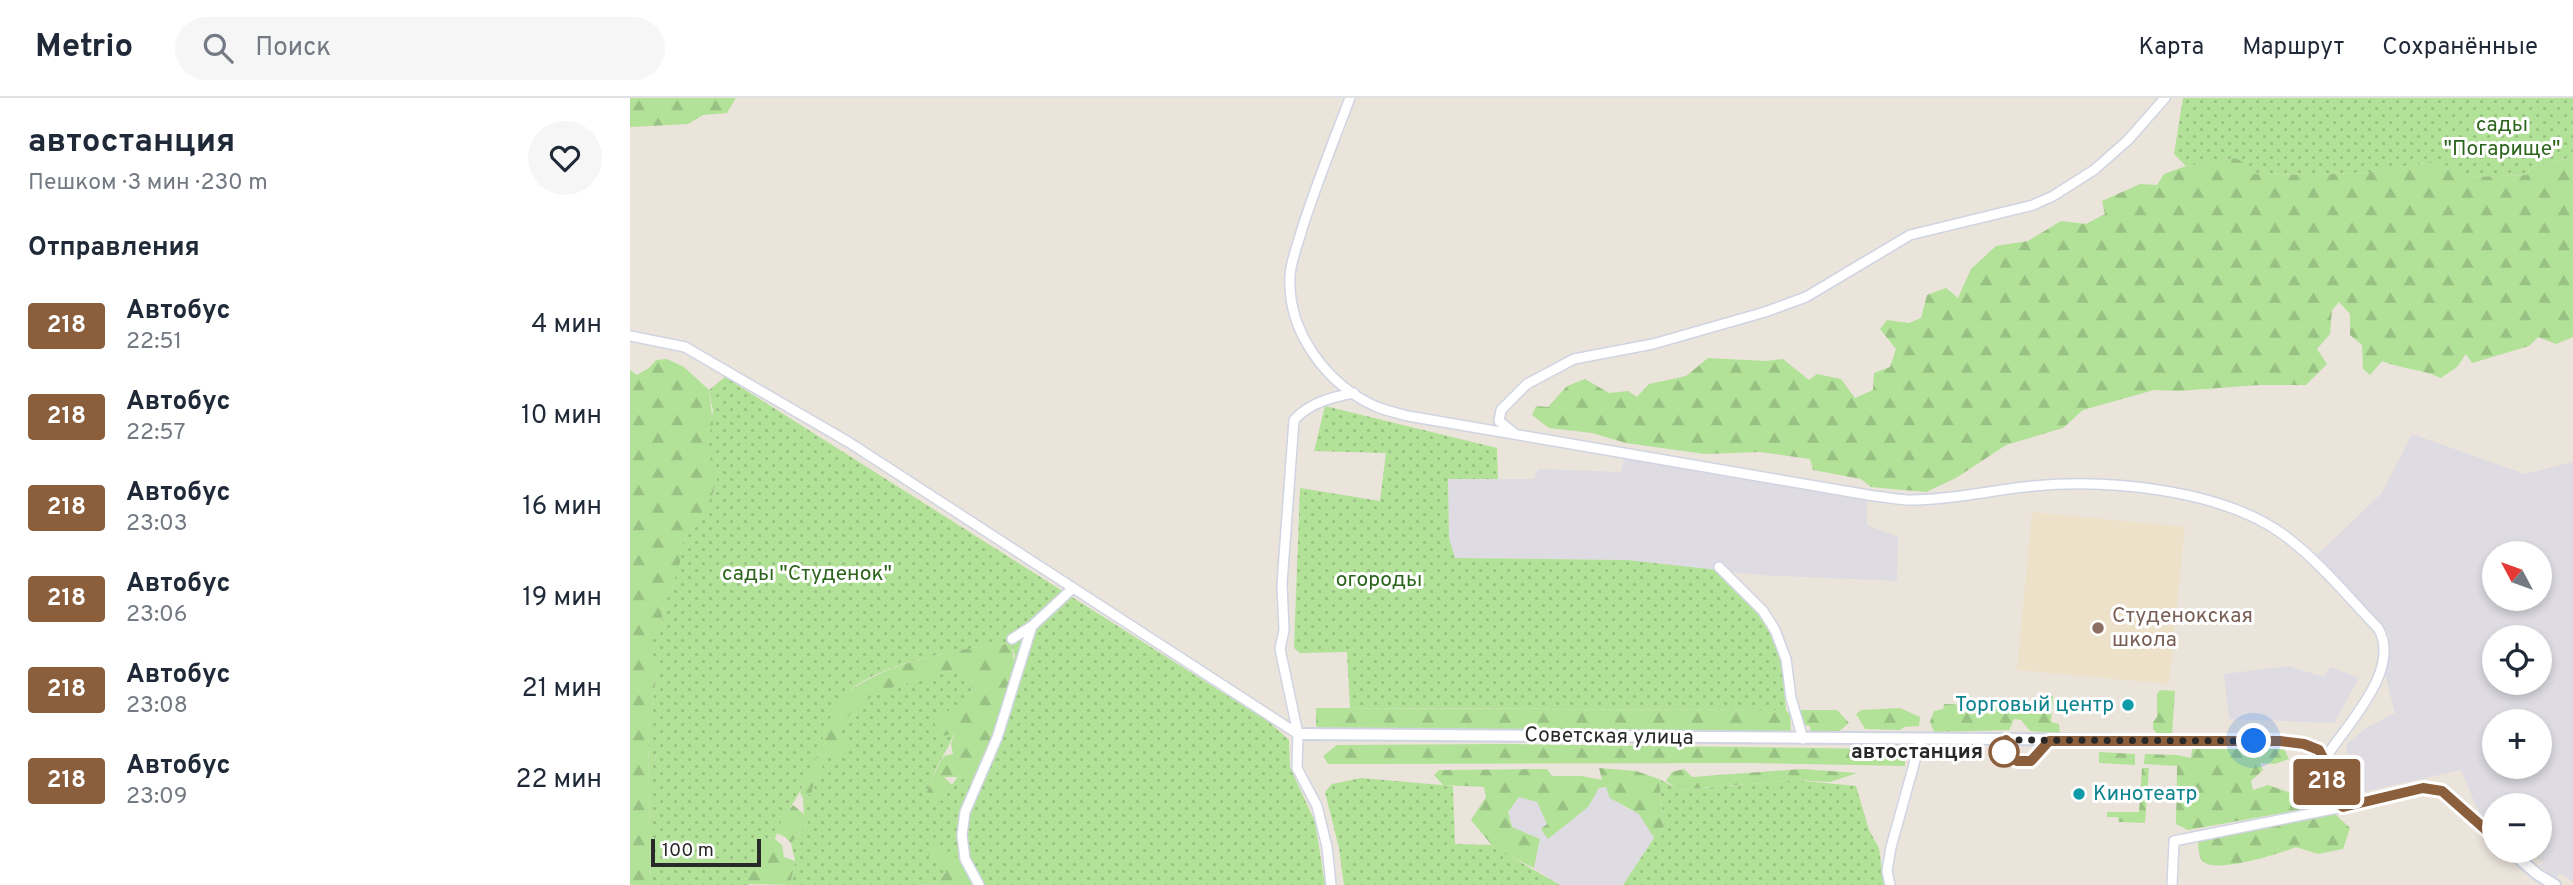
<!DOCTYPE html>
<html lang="ru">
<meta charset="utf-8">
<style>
body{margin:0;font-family:Overpass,sans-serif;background:#f6f6f7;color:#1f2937;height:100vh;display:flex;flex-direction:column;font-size:26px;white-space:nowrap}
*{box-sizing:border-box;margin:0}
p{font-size:23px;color:#747a83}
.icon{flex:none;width:38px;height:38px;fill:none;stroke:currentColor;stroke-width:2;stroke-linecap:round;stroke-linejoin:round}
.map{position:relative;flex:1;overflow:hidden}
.panel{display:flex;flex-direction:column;background:#fff;width:630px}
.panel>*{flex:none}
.badge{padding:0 14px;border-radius:5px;font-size:24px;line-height:46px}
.needle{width:46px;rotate:311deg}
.buttons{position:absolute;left:1852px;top:443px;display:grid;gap:14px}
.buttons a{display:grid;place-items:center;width:70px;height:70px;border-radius:50%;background:#fff;box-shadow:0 4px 10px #0003;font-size:35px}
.scale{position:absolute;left:21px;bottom:18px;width:110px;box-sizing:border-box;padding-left:7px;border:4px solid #292929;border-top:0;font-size:19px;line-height:24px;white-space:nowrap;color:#292929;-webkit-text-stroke:5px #fff;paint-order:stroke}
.you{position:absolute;width:35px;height:35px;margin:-18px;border:5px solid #fff;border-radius:50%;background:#1a73e8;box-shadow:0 0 0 10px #1a73e833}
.map>.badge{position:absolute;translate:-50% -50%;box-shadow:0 0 0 4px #fff}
h2{padding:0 28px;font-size:26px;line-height:63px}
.round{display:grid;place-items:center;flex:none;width:74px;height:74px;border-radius:37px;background:#f6f6f7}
.head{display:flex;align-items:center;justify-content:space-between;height:119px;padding:0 28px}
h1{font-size:33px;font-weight:700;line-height:52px}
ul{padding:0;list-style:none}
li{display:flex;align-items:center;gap:21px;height:91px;padding:0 28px}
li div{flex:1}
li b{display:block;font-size:26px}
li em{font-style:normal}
li .badge{min-width:77px;font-weight:700;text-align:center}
header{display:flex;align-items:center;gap:42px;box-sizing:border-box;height:98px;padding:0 35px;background:#fff;border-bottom:2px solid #e0e1e3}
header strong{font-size:33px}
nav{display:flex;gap:38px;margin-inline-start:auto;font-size:24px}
.search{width:490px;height:63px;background:#f6f6f7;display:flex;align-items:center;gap:18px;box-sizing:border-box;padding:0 24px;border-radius:38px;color:#747a83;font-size:26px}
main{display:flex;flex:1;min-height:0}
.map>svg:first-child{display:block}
</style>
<header>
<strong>Metrio</strong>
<div class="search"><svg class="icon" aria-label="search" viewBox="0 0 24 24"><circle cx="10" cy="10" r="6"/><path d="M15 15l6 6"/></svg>Поиск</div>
<nav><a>Карта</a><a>Маршрут</a><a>Сохранённые</a></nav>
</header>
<main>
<section class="panel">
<div class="head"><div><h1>автостанция</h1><p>Пешком · 3 мин · 230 m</p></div><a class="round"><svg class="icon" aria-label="heart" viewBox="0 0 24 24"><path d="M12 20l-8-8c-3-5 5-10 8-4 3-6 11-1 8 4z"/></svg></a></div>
<h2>Отправления</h2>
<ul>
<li><span class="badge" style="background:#8b5e3c;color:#fff">218</span><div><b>Автобус</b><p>22:51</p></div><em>4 мин</em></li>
<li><span class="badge" style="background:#8b5e3c;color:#fff">218</span><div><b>Автобус</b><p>22:57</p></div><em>10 мин</em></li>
<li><span class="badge" style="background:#8b5e3c;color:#fff">218</span><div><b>Автобус</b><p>23:03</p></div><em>16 мин</em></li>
<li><span class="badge" style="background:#8b5e3c;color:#fff">218</span><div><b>Автобус</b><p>23:06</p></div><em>19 мин</em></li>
<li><span class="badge" style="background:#8b5e3c;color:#fff">218</span><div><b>Автобус</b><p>23:08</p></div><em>21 мин</em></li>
<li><span class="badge" style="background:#8b5e3c;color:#fff">218</span><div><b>Автобус</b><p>23:09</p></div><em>22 мин</em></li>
</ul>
</section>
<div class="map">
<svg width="1943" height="787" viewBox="0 0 1943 787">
<defs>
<pattern id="grass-dots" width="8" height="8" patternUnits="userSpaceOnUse" patternTransform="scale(1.75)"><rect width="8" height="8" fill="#b2e198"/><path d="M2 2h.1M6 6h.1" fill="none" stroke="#99c183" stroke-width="1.8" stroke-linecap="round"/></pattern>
<pattern id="forest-firs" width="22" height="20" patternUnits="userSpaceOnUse" patternTransform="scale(1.75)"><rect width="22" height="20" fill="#b2e198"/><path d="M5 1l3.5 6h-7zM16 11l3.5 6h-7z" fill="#99c183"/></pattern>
</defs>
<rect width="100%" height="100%" fill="#ebe4db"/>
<!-- industrial -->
<path fill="#dedbe3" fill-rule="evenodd" d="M 1782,336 L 1895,376 L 1943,364 L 1943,784 L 1930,775 L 1926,780 L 1910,768 L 1913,764 L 1898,753 L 1909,752 L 1909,707 L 1864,707 L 1864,727 L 1850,717 L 1831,672 L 1728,695 L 1723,690 L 1716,647 L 1736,630 L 1765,615 L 1755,576 L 1760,537 L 1687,457 L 1752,395 ZM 1864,455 L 1909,455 L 1909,500 L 1864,500 ZM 1864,539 L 1909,539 L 1909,584 L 1864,584 ZM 1864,623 L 1909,623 L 1909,668 L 1864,668 Z
M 994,360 L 1237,403 L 1237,427 L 1268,439 L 1267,483 L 1129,477 L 997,462 L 825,460 L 819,440 L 818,381 L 904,381 L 908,371 L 991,374 Z
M 1658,568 L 1694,579 L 1700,569 L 1729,580 L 1704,625 L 1599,621 L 1594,576 Z
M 976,689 L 995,710 L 1009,715 L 1024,740 L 993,787 L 930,787 L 904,770 L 910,741 L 882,729 L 878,714 L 889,699 L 907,703 L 914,716 L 918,741 L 958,709 L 969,690 Z"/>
<!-- education -->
<path fill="#ede1ca" d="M 1402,414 L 1555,429 L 1539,586 L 1387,572 Z"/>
<!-- grass -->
<path fill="url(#grass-dots)" d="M 1553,0 L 1943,0 L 1943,59 L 1901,69 L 1897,77 L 1839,79 L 1801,64 L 1743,74 L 1682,77 L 1619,76 L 1605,60 L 1556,68 L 1544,56 Z
M 95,279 L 639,624 L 659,642 L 660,669 L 685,724 L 695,787 L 345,787 L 320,756 L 312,750 L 311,759 L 316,774 L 308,784 L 293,787 L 160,787 L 165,763 L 161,745 L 178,725 L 174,716 L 173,701 L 182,694 C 184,676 195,670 195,655 L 212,656 C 211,649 209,641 210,634 C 216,593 296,581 328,571 C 341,575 342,584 341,597 L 305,623 L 325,633 C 321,645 315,654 309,665 C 304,674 303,684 297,693 L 311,703 L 328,678 L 344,679 L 385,558 L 381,546 C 341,547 252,565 222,591 C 214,598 188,663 180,678 L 176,681 C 167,702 152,719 145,741 L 136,740 L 117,786 L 119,787 L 21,787 L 18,637 L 27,573 L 22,563 L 22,542 L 31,530 L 34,506 L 43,488 L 47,453 L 61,433 L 85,392 L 87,380 L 78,349 L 78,337 L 83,313 L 79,292 Z
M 695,308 L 867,350 L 868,381 L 818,381 L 819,440 L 825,460 L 997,462 L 1088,472 L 1118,502 L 1142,537 L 1152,568 L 1156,612 L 720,610 L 717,554 L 670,555 L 664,550 L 670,390 L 750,403 L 756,355 L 684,353 Z
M 731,680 L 823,688 L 825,746 L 861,747 L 930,787 L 714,787 L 709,750 L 695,694 L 702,686 Z
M 1029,681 L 1050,692 L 1165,682 L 1226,688 L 1239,732 L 1249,750 L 1254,787 L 993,787 L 1024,740 L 1031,737 L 1034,728 Z"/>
<!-- forest -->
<path fill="url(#forest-firs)" d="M 0,0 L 106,0 L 97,15 L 73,17 L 58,26 L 0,29 Z
M 1943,59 L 1943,239 L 1926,246 L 1908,239 L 1899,248 L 1842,265 L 1836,256 L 1827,269 L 1811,280 C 1792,271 1772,271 1752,263 L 1740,277 L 1733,271 L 1732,247 L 1720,237 L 1720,216 L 1709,204 L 1702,212 L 1700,236 L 1687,251 L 1697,266 L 1676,287 L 1629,287 L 1548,293 L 1524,292 L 1453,312 L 1433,330 L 1376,347 L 1326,380 L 1296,394 L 1241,389 L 1231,381 L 1183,372 L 1180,361 L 1130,354 L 1075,356 L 996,345 L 962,335 L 919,330 L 902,317 L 906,308 L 918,309 L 937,288 L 955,281 L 979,295 L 998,293 L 1007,299 L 1019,286 L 1056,278 L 1078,260 L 1136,263 L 1153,261 L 1179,282 L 1187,276 L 1211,281 L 1225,300 L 1243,292 L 1244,275 L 1260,269 L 1266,251 L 1250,231 L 1257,222 L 1279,225 L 1291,220 L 1297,197 L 1316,190 L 1328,200 L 1341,171 L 1366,148 L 1398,143 L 1431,123 L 1456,126 L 1475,116 L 1472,103 L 1510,86 L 1527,87 L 1534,76 L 1556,68 L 1605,60 L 1616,66 L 1619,76 L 1682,77 L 1743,74 L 1801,64 L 1829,70 L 1839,79 L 1897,77 L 1901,69 Z
M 37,261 L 54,269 L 79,292 L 83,328 C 70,349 87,360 87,381 C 87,397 57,439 47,453 L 51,461 L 43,488 L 34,506 L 31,530 L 22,543 L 22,563 L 27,573 L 18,637 L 21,787 L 0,787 L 0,272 L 7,277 L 19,270 L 26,262 Z
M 381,546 C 392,579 361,649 344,679 L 314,679 L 322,687 L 311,703 L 299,701 L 297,693 C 304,681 306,669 314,658 L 323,656 L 321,646 L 325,634 L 314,638 L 305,635 L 305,623 L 341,596 C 342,584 341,575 328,571 C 287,584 229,589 210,633 L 217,648 L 212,656 L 195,656 C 195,671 184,676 182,694 L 173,701 L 170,694 L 176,681 L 180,678 L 185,660 L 191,656 L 189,652 C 194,637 198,620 207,607 C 232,568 337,547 381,546 Z
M 1530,592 L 1545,593 L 1542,636 L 1529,637 L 1523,631 L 1523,624 L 1527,619 L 1527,596 Z
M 1423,598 L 1421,624 L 1429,626 L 1430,635 L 1400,633 L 1391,622 L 1384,621 L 1379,632 L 1304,634 L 1300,624 L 1304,613 L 1313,611 L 1314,606 L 1375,608 L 1398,613 L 1409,609 L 1414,599 Z
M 686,610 L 1156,612 L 1160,617 L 1161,632 L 1154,636 L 695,632 L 686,628 Z
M 1270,610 L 1290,619 L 1289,628 L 1274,629 L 1270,632 L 1235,631 L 1226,616 L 1231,612 Z
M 1171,612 L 1207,612 L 1219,625 L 1208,634 L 1181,634 L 1180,628 L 1174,627 L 1170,618 Z
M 876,646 L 1261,651 L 1275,660 L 1275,668 L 1118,665 L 698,666 L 693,658 L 707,647 Z
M 1605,648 L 1645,648 L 1654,651 L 1659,661 L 1645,666 L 1630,665 L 1633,672 L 1621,683 L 1623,692 L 1638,687 L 1667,697 L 1676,703 L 1669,712 L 1558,732 L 1546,726 L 1547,668 L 1514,666 L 1515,656 L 1547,657 L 1561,660 L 1562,651 Z
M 1469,654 L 1505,656 L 1505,667 L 1469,665 Z
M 969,670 L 1006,673 L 1029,681 L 1034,728 L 1031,737 L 1024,740 L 1009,716 L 980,700 L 976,689 L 969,690 L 958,709 L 918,741 L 911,731 L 917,726 L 907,704 L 889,699 L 878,714 L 882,729 L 910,741 L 904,770 L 865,751 L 841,722 L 856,699 L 854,689 L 813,687 L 804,677 L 809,672 L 917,671 L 922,678 L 952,678 L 972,682 Z
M 1512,670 L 1519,670 L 1515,725 L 1489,724 L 1488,719 L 1477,719 L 1477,714 L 1509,714 Z
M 1054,671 L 1062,679 L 1172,671 L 1227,675 L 1200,684 L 1165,682 L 1049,692 L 1036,683 L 1042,674 Z
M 163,707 L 174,716 L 178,725 L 161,745 L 155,739 L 147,735 L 151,723 Z
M 1705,716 L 1720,730 L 1713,751 L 1688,756 L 1666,749 C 1649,756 1590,774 1575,765 C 1568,761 1569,751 1568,744 Z
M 136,740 L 145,741 L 152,747 L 154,759 L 165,763 L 160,787 L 117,786 C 115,768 124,753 136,740 Z
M 313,750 L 333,764 L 345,787 L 293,787 L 308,784 L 316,774 L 308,768 L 311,760 L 299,758 L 296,751 Z"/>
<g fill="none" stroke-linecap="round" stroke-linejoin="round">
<defs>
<path id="minor" d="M 720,0 C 703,44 686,87 672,131 C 668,146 661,162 660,178 C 657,234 697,287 747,309 C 757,313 768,315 778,318 L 1244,398 C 1257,399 1269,402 1281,402 C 1322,402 1362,392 1403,388 C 1478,381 1591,391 1654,437 C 1689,463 1718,499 1748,530 C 1773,572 1715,628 1694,662
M 0,238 L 55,249 L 220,345 L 668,636
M 885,336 L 869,323 L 871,312 L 897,286 L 944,261 L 1023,246 L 1135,214 L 1176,199 L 1280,137 L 1403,107 L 1423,98 L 1464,72 L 1498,42 L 1535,0
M 1089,469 L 1133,513 L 1145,532 L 1156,561 L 1161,600 L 1173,641
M 382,541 L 402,528
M 349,787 L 335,761 L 332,737 L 335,714 L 367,640 L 402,528 L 442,491
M 701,787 L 697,749 L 687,708 L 667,670 L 668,636 L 650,551 L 654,532 L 652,486 L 664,322 C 679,305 702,299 724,295
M 1260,787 L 1257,773 L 1261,749 L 1291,641
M 1542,787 L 1544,743 L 1713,709"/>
<path id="tertiary" d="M 668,636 L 1650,643 L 1674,646 L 1689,652 L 1694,662 L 1700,696 L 1713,709 L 1793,690 L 1812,693 L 1864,739
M 1879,752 L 1907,776 L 1925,787"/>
</defs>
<!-- minor casing -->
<use href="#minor" stroke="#d0d4e2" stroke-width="12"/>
<!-- tertiary casing -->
<use href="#tertiary" stroke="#d0d4e2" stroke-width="14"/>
<!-- minor -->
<use href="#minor" stroke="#fff" stroke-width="9"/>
<!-- tertiary -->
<use href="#tertiary" stroke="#fff" stroke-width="10"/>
</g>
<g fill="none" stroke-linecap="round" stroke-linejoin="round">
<defs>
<path id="line" d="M 1376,642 L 1374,654 L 1387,663 L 1401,663 L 1419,643 L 1650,643 L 1674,646 L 1689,652 L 1694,662 L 1700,696 L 1713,709 L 1793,690 L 1812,693 L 1864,739"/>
</defs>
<!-- line casing -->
<use href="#line" stroke="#fff" stroke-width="16"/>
<!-- line -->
<use href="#line" stroke="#8b5e3c" stroke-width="10"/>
<!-- walk -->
<path stroke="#292929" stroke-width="7" stroke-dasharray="0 12.6" d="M 1374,654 L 1376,642 L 1624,643"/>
</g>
<!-- markers -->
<circle fill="#8d6e63" stroke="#fff" stroke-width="2.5" cx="1468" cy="530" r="7"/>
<g fill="#0f9aa8" stroke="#fff" stroke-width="2.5">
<circle cx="1498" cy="607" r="7"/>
<circle cx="1449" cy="696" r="7"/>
</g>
<circle fill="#fff" stroke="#8b5e3c" stroke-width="3.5" cx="1374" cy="654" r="14"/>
<g text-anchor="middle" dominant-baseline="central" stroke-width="6" stroke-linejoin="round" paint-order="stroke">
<!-- park labels -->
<g font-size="21" fill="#2b641b" stroke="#fff">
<text x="1872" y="27">сады<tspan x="1872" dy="24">"Погарище"</tspan></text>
<text x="177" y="476">сады "Студенок"</text>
<text x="749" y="482">огороды</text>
</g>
<!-- education labels -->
<g font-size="21" fill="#785e54" stroke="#fff" text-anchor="start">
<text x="1482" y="518">Студенокская<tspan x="1482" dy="24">школа</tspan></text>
</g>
<!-- culture labels -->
<g font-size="21" fill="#0d838f" stroke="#fff" text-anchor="end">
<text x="1484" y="607">Торговый центр</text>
<text x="1463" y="696" text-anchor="start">Кинотеатр</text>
</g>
<!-- street labels -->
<g font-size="21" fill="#292929" stroke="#fff">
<text transform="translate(979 639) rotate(1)">Советская улица</text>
</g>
<!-- stop labels -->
<g font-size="21" font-weight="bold" fill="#292929" stroke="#fff" text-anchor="end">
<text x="1353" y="654">автостанция</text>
</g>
</g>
</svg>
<div class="buttons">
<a><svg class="needle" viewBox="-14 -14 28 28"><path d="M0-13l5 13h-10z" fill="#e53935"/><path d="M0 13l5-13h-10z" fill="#747a83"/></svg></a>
<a><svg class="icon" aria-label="locate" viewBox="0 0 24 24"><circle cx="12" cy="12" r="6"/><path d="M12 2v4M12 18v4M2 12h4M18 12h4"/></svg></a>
<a>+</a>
<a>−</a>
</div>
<div class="scale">100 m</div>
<div class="you" style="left:1624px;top:643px"></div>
<b class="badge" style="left:1697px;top:684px;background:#8b5e3c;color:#fff">218</b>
</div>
</main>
